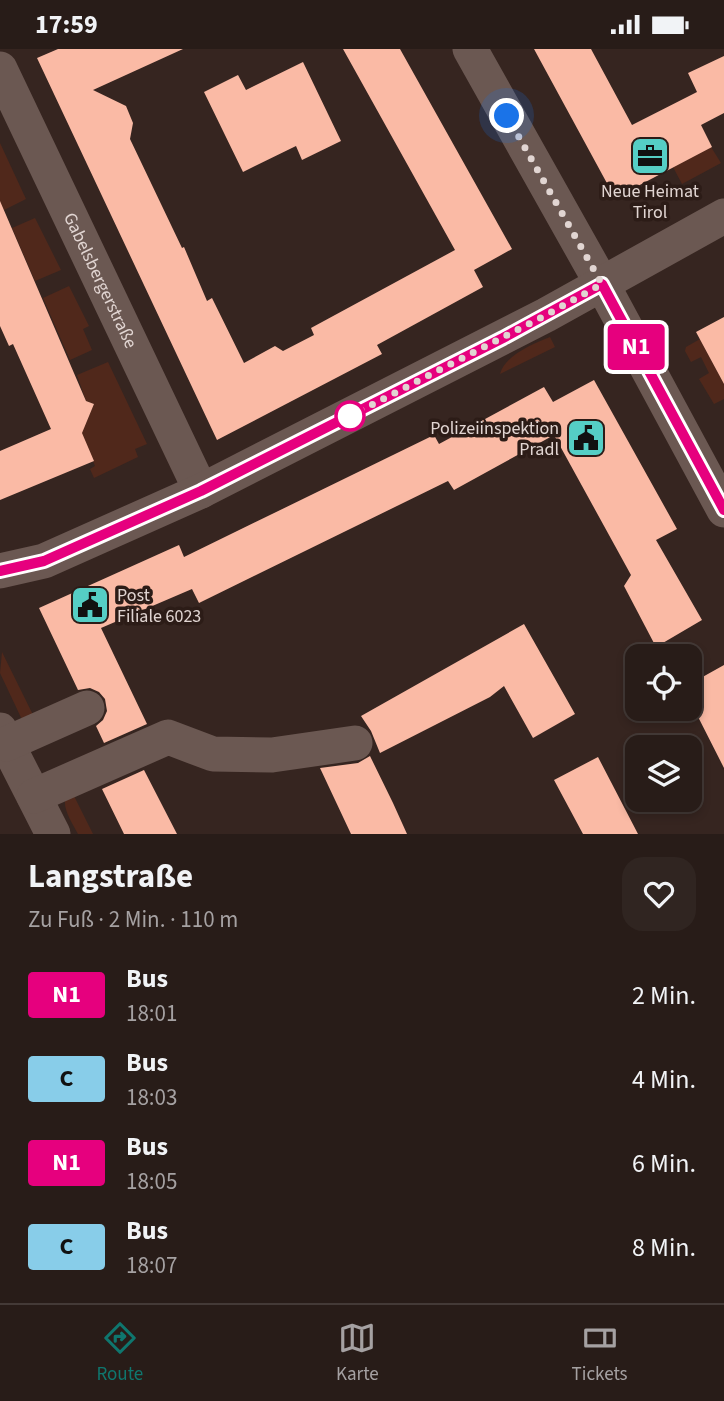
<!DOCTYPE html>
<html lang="de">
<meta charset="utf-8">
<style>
body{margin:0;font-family:"Source Sans 3",sans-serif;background:#302521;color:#f1f3f6;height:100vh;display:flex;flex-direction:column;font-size:26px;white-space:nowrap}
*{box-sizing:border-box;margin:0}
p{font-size:23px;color:#a5a1a2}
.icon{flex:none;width:38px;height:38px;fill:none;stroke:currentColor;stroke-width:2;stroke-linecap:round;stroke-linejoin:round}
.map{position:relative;height:785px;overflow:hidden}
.side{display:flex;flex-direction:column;background:#281c18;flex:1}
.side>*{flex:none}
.badge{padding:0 14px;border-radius:5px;font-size:24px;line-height:46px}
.tools{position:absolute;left:625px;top:595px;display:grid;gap:14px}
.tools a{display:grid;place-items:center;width:77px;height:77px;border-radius:14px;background:#281c18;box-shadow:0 4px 10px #0003,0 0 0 2px #443a37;font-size:35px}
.you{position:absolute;width:35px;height:35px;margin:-18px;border:5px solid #fff;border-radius:50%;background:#1a73e8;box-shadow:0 0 0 10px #1a73e833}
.map>.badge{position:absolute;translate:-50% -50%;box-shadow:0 0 0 4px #fff}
.round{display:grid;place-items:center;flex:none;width:74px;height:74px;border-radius:21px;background:#302521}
.summary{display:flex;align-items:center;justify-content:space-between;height:119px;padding:0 28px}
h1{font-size:33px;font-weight:700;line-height:52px}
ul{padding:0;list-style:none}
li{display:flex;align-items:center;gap:21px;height:84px;padding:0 28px}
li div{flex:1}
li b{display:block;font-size:26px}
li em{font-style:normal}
li .badge{min-width:77px;font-weight:700;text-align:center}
.status{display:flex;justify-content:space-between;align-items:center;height:49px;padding:0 35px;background:#281c18;direction:ltr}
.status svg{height:19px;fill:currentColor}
.menu{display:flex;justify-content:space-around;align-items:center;height:98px;border-top:2px solid #443a37;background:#281c18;font-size:19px;color:#a5a1a2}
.menu a{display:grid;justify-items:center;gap:4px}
.menu .on{color:#0f766e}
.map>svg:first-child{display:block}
</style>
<div class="status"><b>17:59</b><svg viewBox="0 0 49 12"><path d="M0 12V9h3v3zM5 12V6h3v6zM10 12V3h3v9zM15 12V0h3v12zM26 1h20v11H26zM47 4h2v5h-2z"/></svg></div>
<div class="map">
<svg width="724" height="785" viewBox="0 0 724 785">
<rect width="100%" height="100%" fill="#362520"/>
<!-- green -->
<path fill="#50281b" d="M 0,94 L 26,150 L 4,161 L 0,153 Z
M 711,98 L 721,114 L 682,135 L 673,118 Z
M 35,169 L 61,221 L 35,232 L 12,179 Z
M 69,237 L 89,277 L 83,280 L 92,301 L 70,311 L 43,249 Z
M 550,288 L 555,298 L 500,325 C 505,306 533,295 550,288 Z
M 700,290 L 724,335 L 724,350 L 714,355 L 699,330 L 709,324 L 701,308 L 691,313 L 685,302 L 686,298 Z
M 108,313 L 147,395 L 135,400 L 138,408 L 94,429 L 90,420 L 95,417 L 76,371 L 86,374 L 94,355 L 86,352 L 77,326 Z
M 2,603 L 38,676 L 25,677 L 0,624 Z
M 70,739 L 93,785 L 78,785 C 70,769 58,755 70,739 Z"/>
<!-- building -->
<path fill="#fabaa5" d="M 58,0 L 183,0 L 93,41 L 126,57 L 133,74 L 130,90 L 182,199 L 184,198 L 207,252 L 212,249 L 244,314 L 275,297 L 283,302 L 314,286 L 311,279 L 455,201 L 343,0 L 400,0 L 512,200 L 474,221 L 483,238 L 377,296 L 382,305 L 217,391 L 37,9 Z
M 534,0 L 591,0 L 632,76 L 697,43 L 688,24 L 724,7 L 724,64 L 701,76 L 712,98 L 615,149 Z
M 303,13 L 341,92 L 302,111 L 296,97 L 243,123 L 204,43 L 238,26 L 246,41 Z
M 0,152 L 86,352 L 94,355 L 82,384 L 94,412 L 0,451 L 0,402 L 51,380 L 13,295 L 9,297 L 0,277 Z
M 724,268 L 724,335 L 696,283 Z
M 594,331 L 677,480 L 656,491 L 702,571 L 656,598 L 624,537 L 631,526 L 554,386 L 454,441 L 448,432 L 199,554 L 192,540 L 101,579 L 147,675 L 104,694 L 96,677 L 103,671 L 107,662 L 105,650 L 99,643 L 90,639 L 78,641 L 39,559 L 179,496 L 184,508 L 434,386 L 439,395 L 544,338 L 553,353 Z
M 524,575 L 575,665 L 533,689 L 504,637 L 490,648 L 380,704 L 371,682 L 361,667 Z
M 724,616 L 724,719 L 690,652 L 690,635 Z
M 370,707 L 393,754 L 407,785 L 351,785 L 320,719 L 358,714 Z
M 598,708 L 638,785 L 583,785 L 554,731 Z
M 144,721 L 177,785 L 124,785 L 102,740 Z"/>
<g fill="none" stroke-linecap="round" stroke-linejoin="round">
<!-- minor -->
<g stroke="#6b5852" stroke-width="35">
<path d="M 470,0 L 602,235 L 724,461"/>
<path id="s1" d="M 0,20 L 201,442"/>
<path d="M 0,522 L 44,512 L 201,442 L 546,266 L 724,167"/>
<path d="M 0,681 L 53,785"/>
<path d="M 6,695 L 87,659"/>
<path d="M 34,747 L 168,688 L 213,705 L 272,706 L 355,694"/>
</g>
</g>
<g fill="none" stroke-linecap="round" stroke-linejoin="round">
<defs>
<path id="line" d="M 0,522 L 44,512 L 201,442 L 503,289 L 602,235 L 724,461"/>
</defs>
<!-- line casing -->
<use href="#line" stroke="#fff" stroke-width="16"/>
<!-- line -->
<use href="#line" stroke="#e6007e" stroke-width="10"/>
<!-- walk -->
<path stroke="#e1d5d2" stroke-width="7" stroke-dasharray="0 12.6" d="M 350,367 L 546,266 L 602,235 L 507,67"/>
</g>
<!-- icons -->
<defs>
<symbol id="office-square" viewBox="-11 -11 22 22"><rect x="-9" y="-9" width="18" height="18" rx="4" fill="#55cec5" stroke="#2c1c17"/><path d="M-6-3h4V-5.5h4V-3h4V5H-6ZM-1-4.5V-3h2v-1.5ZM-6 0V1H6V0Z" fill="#111"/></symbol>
<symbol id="civic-square" viewBox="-11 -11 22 22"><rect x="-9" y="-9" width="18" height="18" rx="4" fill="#55cec5" stroke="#2c1c17"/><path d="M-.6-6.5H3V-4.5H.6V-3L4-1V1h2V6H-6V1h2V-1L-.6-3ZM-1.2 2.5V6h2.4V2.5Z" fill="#111"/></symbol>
</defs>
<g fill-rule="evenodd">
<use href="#office-square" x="628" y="85" width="44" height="44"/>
<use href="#civic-square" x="564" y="367" width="44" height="44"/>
<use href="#civic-square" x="68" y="534" width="44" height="44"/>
</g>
<!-- markers -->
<circle fill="#fff" stroke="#e6007e" stroke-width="3.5" cx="350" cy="367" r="14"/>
<g text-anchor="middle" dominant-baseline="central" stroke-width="7" stroke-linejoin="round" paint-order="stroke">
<!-- poi labels -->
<g font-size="18" fill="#e1d5d2" stroke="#2c1c17">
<text x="650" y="142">Neue Heimat<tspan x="650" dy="21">Tirol</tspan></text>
<text x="559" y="379" text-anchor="end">Polizeiinspektion<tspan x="559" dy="21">Pradl</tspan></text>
<text x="117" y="546" text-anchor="start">Post<tspan x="117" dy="21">Filiale 6023</tspan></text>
</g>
<!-- street labels -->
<g font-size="18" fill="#e1d5d2" stroke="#2c1c17">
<text stroke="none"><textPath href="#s1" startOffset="234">Gabelsbergerstraße</textPath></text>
</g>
</g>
</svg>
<div class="tools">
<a><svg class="icon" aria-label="locate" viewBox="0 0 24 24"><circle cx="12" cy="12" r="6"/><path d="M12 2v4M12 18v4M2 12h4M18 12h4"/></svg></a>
<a><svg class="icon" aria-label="layers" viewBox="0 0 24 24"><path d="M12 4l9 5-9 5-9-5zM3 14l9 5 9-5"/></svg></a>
</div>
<div class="you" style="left:507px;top:67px"></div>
<b class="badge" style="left:636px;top:298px;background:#e6007e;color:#fff">N1</b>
</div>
<section class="side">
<div class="summary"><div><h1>Langstraße</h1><p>Zu Fuß · 2 Min. · 110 m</p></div><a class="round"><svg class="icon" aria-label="heart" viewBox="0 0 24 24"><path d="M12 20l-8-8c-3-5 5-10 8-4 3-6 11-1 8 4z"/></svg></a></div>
<ul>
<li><span class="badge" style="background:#e6007e;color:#fff">N1</span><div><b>Bus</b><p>18:01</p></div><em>2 Min.</em></li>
<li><span class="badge" style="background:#88cde9;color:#111">C</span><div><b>Bus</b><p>18:03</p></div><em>4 Min.</em></li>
<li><span class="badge" style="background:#e6007e;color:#fff">N1</span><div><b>Bus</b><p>18:05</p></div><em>6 Min.</em></li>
<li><span class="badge" style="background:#88cde9;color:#111">C</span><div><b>Bus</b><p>18:07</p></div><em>8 Min.</em></li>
</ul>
</section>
<nav class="menu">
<a class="on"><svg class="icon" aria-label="directions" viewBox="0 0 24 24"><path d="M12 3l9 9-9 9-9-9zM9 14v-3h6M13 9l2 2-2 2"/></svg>Route</a>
<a><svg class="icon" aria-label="map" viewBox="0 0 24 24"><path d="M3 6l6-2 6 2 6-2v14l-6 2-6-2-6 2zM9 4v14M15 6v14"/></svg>Karte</a>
<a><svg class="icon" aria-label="tickets" viewBox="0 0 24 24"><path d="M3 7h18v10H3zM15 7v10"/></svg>Tickets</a>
</nav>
